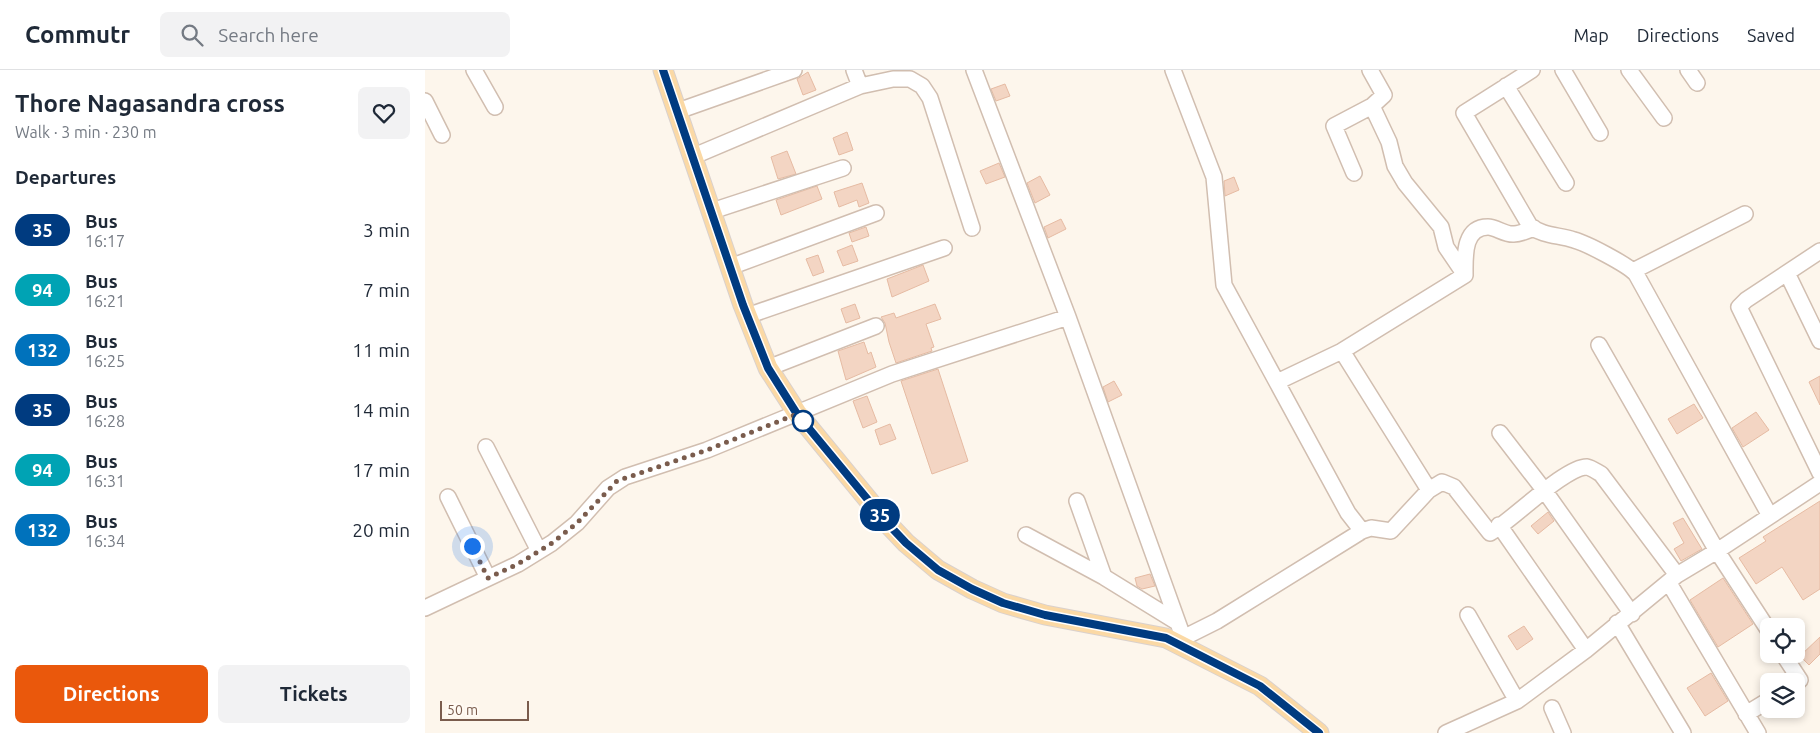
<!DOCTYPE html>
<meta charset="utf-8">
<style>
body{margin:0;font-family:Ubuntu,sans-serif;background:#f2f2f3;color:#1f2937;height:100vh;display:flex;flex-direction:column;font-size:19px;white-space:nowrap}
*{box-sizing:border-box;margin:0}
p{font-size:16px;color:#747a83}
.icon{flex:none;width:28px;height:28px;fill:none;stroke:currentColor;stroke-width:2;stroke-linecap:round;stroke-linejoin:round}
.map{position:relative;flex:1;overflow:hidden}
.side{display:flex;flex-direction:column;background:#fff;width:425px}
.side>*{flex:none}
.badge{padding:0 10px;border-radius:16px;font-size:18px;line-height:32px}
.tools{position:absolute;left:1335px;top:548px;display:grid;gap:10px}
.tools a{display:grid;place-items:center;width:45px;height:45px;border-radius:8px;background:#fff;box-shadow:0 2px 8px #0003;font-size:25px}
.scale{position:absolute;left:15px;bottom:12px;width:89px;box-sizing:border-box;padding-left:5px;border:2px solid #7a5c4d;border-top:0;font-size:14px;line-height:18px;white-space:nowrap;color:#7a5c4d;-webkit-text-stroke:4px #fffaf3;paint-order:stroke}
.you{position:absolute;width:25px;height:25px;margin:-12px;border:4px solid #fff;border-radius:50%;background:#1a73e8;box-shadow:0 0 0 8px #1a73e833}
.map>.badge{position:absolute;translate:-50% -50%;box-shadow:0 0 0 2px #fff}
h2{padding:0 15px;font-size:19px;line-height:45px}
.round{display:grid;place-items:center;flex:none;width:52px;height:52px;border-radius:8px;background:#f2f2f3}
.head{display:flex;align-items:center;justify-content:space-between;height:85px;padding:0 15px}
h1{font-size:24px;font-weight:700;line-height:38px}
.action{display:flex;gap:10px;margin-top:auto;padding:10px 15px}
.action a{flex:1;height:58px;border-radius:8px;background:#ea580c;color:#fff;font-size:20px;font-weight:700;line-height:58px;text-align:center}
.action a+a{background:#f2f2f3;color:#1f2937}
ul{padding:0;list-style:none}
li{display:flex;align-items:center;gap:15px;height:60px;padding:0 15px}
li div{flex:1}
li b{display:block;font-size:19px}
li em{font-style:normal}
li .badge{min-width:55px;font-weight:700;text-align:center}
header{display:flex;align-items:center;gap:30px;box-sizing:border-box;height:70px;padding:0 25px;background:#fff;border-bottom:1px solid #e0e1e3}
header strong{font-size:24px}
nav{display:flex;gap:28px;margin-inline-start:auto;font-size:18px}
.search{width:350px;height:45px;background:#f2f2f3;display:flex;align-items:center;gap:12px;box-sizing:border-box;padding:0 18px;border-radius:8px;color:#747a83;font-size:19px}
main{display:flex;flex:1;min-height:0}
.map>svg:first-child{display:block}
</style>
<header>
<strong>Commutr</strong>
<div class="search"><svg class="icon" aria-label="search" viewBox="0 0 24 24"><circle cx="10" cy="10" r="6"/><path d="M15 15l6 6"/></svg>Search here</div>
<nav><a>Map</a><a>Directions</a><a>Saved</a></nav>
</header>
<main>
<section class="side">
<div class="head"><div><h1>Thore Nagasandra cross</h1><p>Walk · 3 min · 230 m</p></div><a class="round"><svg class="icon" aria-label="heart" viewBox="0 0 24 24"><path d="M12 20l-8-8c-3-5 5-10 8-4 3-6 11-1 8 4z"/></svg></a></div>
<h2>Departures</h2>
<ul>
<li><span class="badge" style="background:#003b80;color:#fff">35</span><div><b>Bus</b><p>16:17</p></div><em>3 min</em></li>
<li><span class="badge" style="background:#00a3b4;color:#fff">94</span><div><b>Bus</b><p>16:21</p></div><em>7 min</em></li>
<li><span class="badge" style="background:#0072bc;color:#fff">132</span><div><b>Bus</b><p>16:25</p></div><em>11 min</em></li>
<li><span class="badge" style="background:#003b80;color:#fff">35</span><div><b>Bus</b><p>16:28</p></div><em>14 min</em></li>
<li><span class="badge" style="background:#00a3b4;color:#fff">94</span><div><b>Bus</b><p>16:31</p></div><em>17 min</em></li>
<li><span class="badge" style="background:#0072bc;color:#fff">132</span><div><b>Bus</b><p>16:34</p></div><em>20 min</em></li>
</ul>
<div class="action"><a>Directions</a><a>Tickets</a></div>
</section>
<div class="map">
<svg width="1395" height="663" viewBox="0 0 1395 663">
<rect width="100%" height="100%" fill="#fdf6ec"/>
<!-- building -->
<path fill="#f3d5c3" stroke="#e6bba3" d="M 383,2 L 391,20 L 378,25 L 372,9 Z
M 580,14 L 585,26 L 571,31 L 566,19 Z
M 422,62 L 428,80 L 414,85 L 408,68 Z
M 362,81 L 371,104 L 353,109 L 346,87 Z
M 574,93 L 580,107 L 561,114 L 555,101 Z
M 615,106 L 625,125 L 610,133 L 602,113 Z
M 809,107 L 814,120 L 800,126 L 799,111 Z
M 437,113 L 444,133 L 434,137 L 432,130 L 414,137 L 409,122 Z
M 392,116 L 397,129 L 356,145 L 351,130 Z
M 636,149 L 641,159 L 623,168 L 619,157 Z
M 441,157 L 444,166 L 427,172 L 424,163 Z
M 427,175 L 433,191 L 418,196 L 412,181 Z
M 393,185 L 399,202 L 388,206 L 381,189 Z
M 498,195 L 504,211 L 467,227 L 462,209 Z
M 430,234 L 435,248 L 421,253 L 416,239 Z
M 510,234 L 516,249 L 501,254 L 509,277 L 506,278 L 507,281 L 471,293 L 464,272 L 460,253 L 456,247 L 469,243 L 471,248 Z
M 439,272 L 443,284 L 446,282 L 451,297 L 421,310 L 413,281 Z
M 513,299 L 543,391 L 507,404 L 476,311 Z
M 1395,306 L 1395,335 L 1384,312 Z
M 689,311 L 697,325 L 683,332 L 678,317 Z
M 442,326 L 452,352 L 438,358 L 428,331 Z
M 1269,334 L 1278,348 L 1252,364 L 1243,349 Z
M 1331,342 L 1344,360 L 1318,377 L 1307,358 Z
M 465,354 L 471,369 L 455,375 L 450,360 Z
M 1395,431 L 1395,519 L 1378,530 L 1357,497 L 1331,514 L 1314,488 L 1341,471 L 1338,467 Z
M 1123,442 L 1129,451 L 1113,464 L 1106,456 Z
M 1258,448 L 1277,479 L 1256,491 L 1249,479 L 1259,473 L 1248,453 Z
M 725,504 L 730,516 L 717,519 L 712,516 L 710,508 Z
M 1298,508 L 1328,554 L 1293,577 L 1265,530 Z
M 1099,556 L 1108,569 L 1092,580 L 1083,566 Z
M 1395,567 L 1395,584 L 1384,595 L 1375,586 Z
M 1286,603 L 1303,631 L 1280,646 L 1262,618 Z"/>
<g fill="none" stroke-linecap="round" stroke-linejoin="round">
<defs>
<path id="minor" d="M 49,0 L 70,37
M 429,0 L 435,16
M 549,0 L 643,247 L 762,578
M 748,0 L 789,107 L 799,215 L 923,443 L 937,461
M 1107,0 L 1039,43 L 1105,156 C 1118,166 1134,165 1149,170 C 1161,173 1203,195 1211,204 L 1345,446
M 1138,0 L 1175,63
M 1204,0 L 1239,48
M 1263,0 L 1272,13
M 1081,16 L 1141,113
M 0,31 L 17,65
M 947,36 L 964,72 L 970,96 L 980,113 L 1016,157 L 1021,177 L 1040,205
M 253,41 L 369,0
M 269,86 L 435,16 L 468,9 L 485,9 L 497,16 L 505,28 L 547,158
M 929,103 L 909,56 L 947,36 L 959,25 L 945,0
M 287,141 L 418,98
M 1395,181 L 1321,230 L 1314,237 L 1395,403
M 305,197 L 451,143
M 1208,201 L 1320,144
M 1362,203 L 1395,271
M 322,246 L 519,178
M 1174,275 L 1292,481 L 1344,561
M 917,281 L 1040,205 C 1040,187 1038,157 1063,157 C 1071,157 1080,165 1089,164 C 1096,164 1103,160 1109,158
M 343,298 L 451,256
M 852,312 L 917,281 L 1004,420
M 1075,363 L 1119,420 L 1207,544
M 61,377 L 114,481
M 23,427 L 63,508
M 652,431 L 679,507
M 1074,455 L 1161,580
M 601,465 L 679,507 L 752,552
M 1244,513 L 1333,663
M 0,538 L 93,494 L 127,473 L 152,453 L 183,418 L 200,407 L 282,380 L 467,304 L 643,247
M 1043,545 L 1092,631
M 1192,553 L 1258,663
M 758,568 L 792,551 L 937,461 L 946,458 L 966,461 L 1004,420 L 1017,412 L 1029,417 L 1065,463 C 1085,452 1141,396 1162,397 C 1167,398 1172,402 1176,404 L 1252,505
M 1358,584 L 1375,610 L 1371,613
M 1127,638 L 1138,663
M 1321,644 L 1344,630
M 1021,663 L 1092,631 L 1161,580 L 1252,505 L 1292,481 L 1395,413"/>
<path id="major" d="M 238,0 L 318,235 L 343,298 L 372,343 L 463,454 L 481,473 L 513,500 L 547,519 L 578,533 L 620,545 L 741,568 L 835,616 L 894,663"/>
</defs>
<!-- minor casing -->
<use href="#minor" stroke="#d1beb0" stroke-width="18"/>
<!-- major casing -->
<use href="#major" stroke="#dad1cd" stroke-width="21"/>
<!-- minor -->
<use href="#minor" stroke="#fff" stroke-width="15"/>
<!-- major -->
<use href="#major" stroke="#fbd9a5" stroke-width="19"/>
</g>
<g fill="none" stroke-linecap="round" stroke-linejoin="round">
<defs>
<path id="line" d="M 238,0 L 318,235 L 343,298 L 372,344 L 463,454 L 481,473 L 513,500 L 547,519 L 578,533 L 620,545 L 741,568 L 835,616 L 894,663"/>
</defs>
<!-- line casing -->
<use href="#line" stroke="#fff" stroke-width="11"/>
<!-- line -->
<use href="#line" stroke="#003b80" stroke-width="8"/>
<!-- walk -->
<path stroke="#7a5c4d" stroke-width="5" stroke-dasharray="0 9" d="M 47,476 L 63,508 L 93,494 L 127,473 L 152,453 L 192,411 L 282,380 L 372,344 L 378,351"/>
</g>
<!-- markers -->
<circle fill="#fff" stroke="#003b80" stroke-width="2.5" cx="378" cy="351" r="10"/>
</svg>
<div class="tools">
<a><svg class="icon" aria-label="locate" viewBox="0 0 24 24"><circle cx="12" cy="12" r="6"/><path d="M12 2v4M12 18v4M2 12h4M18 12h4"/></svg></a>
<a><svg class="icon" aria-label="layers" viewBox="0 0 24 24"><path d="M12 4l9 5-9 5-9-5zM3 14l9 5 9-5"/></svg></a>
</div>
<div class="scale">50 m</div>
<div class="you" style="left:47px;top:476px"></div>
<b class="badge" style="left:455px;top:445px;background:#003b80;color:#fff">35</b>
</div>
</main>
